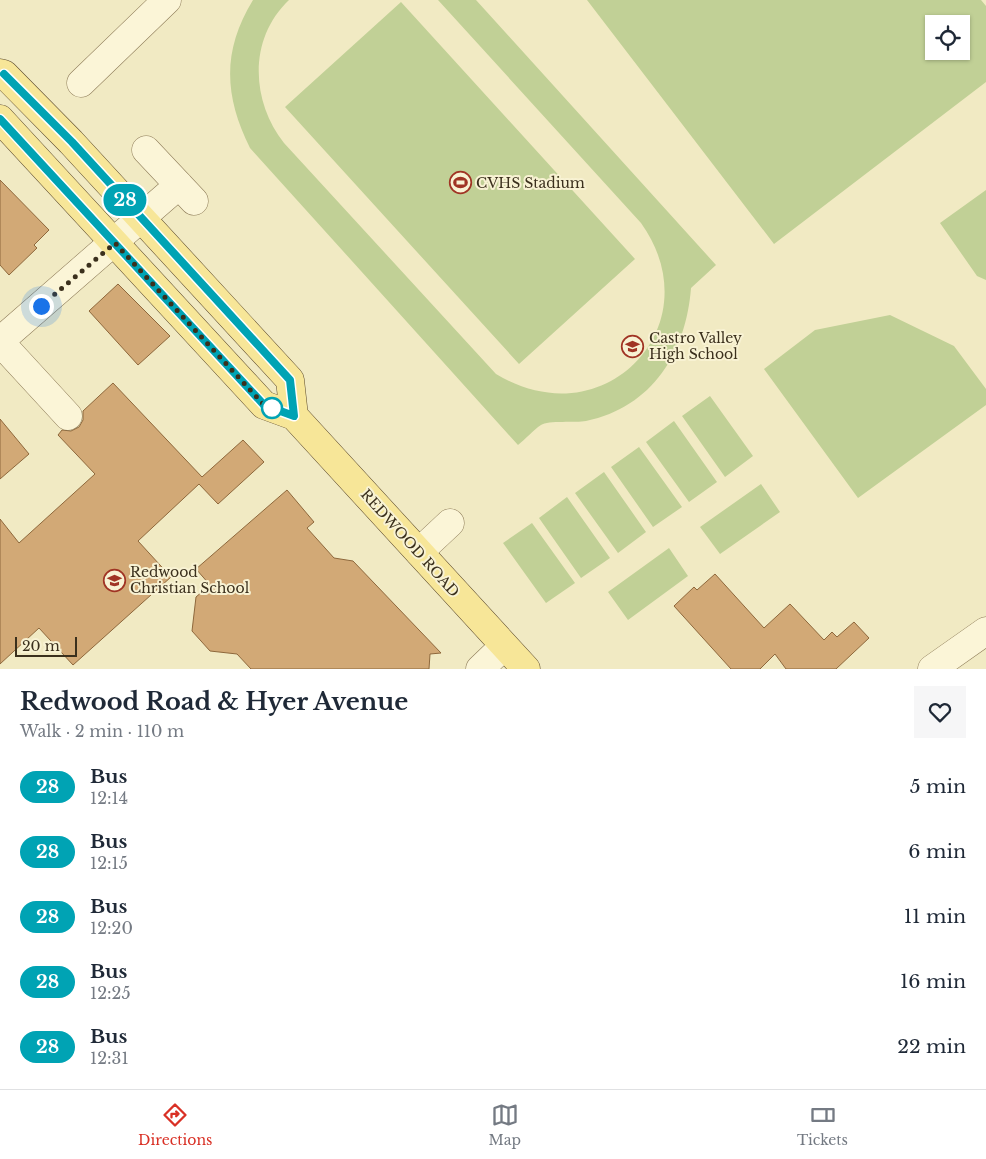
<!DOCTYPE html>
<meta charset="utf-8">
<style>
body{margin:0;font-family:"Libre Baskerville",serif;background:#f6f6f7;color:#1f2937;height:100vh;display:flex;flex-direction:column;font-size:19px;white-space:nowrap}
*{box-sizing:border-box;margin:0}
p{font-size:16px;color:#747a83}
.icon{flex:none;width:28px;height:28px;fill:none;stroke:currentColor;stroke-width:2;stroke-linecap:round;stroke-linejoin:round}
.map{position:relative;height:669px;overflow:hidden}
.details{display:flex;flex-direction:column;background:#fff;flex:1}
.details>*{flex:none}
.badge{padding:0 10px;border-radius:16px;font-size:18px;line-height:32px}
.fabs{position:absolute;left:925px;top:15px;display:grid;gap:10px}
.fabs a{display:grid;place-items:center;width:45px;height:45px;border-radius:0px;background:#fff;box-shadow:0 1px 4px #0004;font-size:25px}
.scale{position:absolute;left:15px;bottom:12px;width:62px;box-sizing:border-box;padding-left:5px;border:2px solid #3b301d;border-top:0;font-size:14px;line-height:18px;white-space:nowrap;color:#3b301d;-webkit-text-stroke:4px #f8f2d3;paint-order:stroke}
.you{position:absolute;width:25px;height:25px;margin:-12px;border:4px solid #fff;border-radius:50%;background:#1a73e8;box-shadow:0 0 0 8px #1a73e833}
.map>.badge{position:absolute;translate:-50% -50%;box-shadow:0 0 0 2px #fff}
.round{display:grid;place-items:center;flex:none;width:52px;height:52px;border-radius:0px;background:#f6f6f7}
.head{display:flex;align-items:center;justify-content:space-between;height:85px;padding:0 20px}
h1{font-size:24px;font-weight:700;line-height:38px}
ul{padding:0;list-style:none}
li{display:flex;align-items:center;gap:15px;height:65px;padding:0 20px}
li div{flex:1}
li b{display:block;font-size:19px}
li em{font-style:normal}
li .badge{min-width:55px;font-weight:700;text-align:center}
.menu{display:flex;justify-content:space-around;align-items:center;height:70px;border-top:1px solid #e0e1e3;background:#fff;font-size:14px;color:#747a83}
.menu a{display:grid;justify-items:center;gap:2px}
.menu .on{color:#d93025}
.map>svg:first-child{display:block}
</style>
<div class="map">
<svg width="986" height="669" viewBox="0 0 986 669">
<rect width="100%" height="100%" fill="#f1eac3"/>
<!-- green -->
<path fill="#c1d096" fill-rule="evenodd" d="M 253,0 L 289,0 C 248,39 251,101 284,143 L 496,374 C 604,440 714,325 641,223 L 438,0 L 476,0 L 716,265 L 691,288 C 686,352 653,407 586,421 C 576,423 548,420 541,425 C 533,430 526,439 518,445 L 250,148 C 224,95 222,51 253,0 Z
M 587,0 L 981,0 L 986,6 L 986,82 L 774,244 ZM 934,24 L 961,24 L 961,51 L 934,51 Z
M 401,2 L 635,259 L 519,364 L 285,107 Z
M 986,190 L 986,280 L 977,276 L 940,223 Z
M 890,315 L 954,346 L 986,389 L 986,405 L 858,498 L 764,369 L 815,330 Z
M 710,396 L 753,456 L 725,477 L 682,416 Z
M 674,421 L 717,482 L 689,502 L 646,442 Z
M 639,447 L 682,507 L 653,527 L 611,467 Z
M 604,472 L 646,532 L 618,553 L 575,493 Z
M 761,484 L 780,512 L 720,554 L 700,527 Z
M 567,497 L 610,558 L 581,578 L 539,518 Z
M 532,523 L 575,583 L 546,603 L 503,543 Z
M 669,548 L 688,576 L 628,620 L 608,592 Z"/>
<!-- building -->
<path fill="#d2a976" stroke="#8e683c" d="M 0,180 L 49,230 L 34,245 L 37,248 L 9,275 L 0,265 Z
M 118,284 L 170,336 L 138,365 L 89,311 Z
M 113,383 L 202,477 L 243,440 L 264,462 L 218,504 L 199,484 L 138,541 L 171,577 L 73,665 L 39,628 L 0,664 L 0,519 L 19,543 L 95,474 L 58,435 L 62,430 L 71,431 L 79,427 L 83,420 L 83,411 Z
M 0,419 L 29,454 L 0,479 Z
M 287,490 L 314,522 L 307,528 L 334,558 L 353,561 L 441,653 L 430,654 L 429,669 L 251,669 L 237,654 L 210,651 L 192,631 L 196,597 L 210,585 L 196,569 Z
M 715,574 L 764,628 L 790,604 L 824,640 L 832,632 L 837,637 L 854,622 L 869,638 L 836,669 L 786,669 L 775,654 L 760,669 L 731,669 L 674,606 L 694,587 L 697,590 Z"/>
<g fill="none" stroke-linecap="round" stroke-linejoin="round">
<defs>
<path id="minor" d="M 81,83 L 167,0
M 146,150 L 194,201
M 0,341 L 179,185
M 0,342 L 68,416
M 419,552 L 450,523
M 480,669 L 504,646
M 932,669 L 986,631"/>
<path id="major" d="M 0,73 L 4,74 L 71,142 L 290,380 L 294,416
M 0,119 L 264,405 L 294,416 L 526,669"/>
</defs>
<!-- minor casing -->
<use href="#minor" stroke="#8d7b58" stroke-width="29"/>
<!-- major casing -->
<use href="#major" stroke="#5a482d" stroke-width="29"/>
<!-- minor -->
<use href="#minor" stroke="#fbf5d7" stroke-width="28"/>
<!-- major -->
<use href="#major" stroke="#f7e698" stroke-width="28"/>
</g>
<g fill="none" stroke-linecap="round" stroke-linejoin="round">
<defs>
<path id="line" d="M 0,119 L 264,405 L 294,416 L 290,380 L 72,142 L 4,74"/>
</defs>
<!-- line casing -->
<use href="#line" stroke="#fff" stroke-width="11"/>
<!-- line -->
<use href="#line" stroke="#00a3b4" stroke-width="8"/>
<!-- walk -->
<path stroke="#3b301d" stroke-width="5" stroke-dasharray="0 9" d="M 41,306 L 115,243 L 264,405 L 280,411 L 272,408"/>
</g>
<!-- icons -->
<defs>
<symbol id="stadium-ring" viewBox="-11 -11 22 22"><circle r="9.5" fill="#f8f2d3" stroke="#a03424" stroke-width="1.5"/><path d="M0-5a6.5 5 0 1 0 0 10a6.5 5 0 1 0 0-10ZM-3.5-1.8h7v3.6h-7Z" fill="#a03424"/></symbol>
<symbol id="school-ring" viewBox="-11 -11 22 22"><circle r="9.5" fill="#f8f2d3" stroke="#a03424" stroke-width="1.5"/><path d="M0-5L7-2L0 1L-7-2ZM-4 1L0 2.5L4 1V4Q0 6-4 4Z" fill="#a03424"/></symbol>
</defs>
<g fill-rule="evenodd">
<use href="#stadium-ring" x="448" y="170" width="25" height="25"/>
<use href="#school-ring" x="620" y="334" width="25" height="25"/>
<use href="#school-ring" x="102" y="568" width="25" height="25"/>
</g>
<!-- markers -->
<circle fill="#fff" stroke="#00a3b4" stroke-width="2.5" cx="272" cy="408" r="10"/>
<g text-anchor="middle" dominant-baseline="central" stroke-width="4" stroke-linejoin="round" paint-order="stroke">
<!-- poi labels -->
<g font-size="14" fill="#3b301d" stroke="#f8f2d3" text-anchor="start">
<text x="476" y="183">CVHS Stadium</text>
<text x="649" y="338">Castro Valley<tspan x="649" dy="16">High School</tspan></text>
<text x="130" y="572">Redwood<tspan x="130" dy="16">Christian School</tspan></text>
</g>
<!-- street labels -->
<g font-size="14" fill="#3b301d" stroke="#f8f2d3">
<text transform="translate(410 543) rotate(48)">REDWOOD ROAD</text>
</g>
</g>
</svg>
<div class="fabs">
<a><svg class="icon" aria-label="locate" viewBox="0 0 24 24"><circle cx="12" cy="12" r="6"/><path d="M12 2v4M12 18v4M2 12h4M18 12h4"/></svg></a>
</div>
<div class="scale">20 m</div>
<div class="you" style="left:41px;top:306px"></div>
<b class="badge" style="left:125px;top:200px;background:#00a3b4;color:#fff">28</b>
</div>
<section class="details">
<div class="head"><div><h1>Redwood Road &amp; Hyer Avenue</h1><p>Walk · 2 min · 110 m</p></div><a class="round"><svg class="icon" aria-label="heart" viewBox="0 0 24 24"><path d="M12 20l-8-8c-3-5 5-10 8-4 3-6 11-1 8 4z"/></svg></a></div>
<ul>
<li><span class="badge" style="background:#00a3b4;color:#fff">28</span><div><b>Bus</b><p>12:14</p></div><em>5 min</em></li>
<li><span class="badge" style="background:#00a3b4;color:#fff">28</span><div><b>Bus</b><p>12:15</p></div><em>6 min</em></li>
<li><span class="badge" style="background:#00a3b4;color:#fff">28</span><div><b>Bus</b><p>12:20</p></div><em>11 min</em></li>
<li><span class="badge" style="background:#00a3b4;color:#fff">28</span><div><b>Bus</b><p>12:25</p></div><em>16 min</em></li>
<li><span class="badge" style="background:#00a3b4;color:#fff">28</span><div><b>Bus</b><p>12:31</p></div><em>22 min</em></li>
</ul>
</section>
<nav class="menu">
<a class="on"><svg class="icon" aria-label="directions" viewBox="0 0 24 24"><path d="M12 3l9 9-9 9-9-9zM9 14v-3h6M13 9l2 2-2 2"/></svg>Directions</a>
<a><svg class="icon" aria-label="map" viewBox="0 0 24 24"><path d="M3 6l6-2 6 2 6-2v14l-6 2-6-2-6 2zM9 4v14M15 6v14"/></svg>Map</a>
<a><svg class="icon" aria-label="tickets" viewBox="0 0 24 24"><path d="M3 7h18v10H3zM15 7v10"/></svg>Tickets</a>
</nav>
